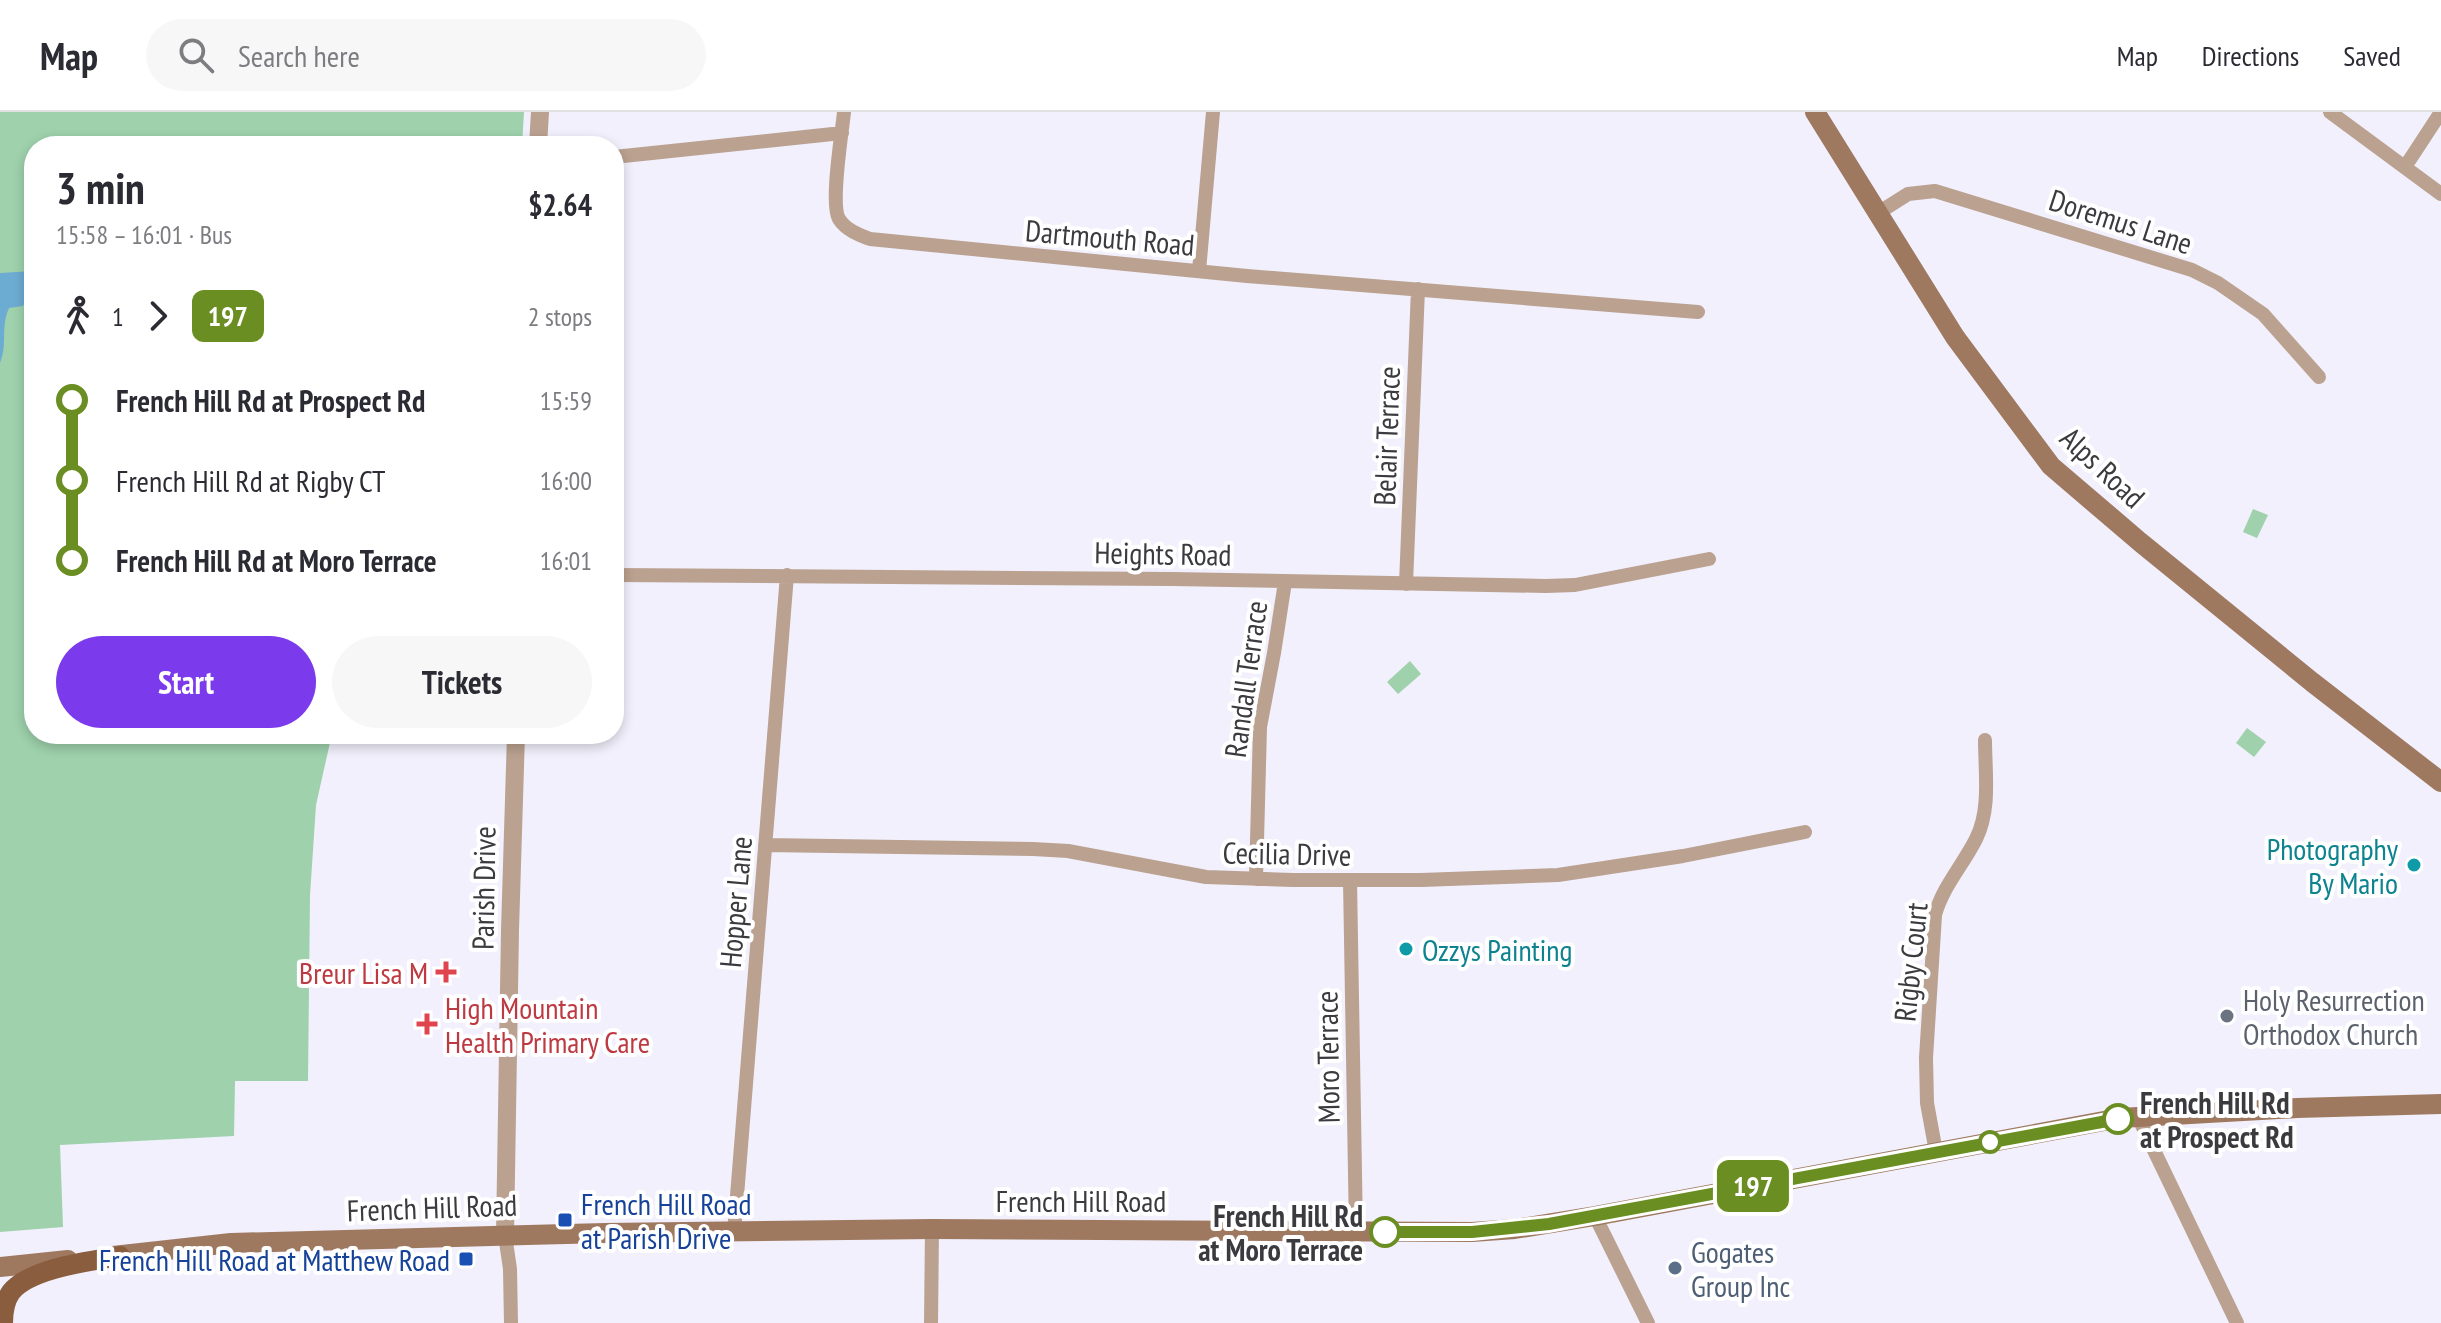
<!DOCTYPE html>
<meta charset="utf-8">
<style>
body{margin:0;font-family:"PT Sans Narrow",sans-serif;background:#f7f7f7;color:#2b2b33;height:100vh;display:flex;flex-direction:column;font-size:30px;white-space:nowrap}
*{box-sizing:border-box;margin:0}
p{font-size:26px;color:#7c7c81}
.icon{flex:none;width:44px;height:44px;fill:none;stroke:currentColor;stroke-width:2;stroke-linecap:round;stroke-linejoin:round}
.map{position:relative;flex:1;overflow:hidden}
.details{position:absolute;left:24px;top:24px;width:600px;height:608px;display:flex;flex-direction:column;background:#fff;border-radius:32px;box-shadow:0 4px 12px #0003}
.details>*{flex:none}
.badge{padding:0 16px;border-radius:12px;font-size:28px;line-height:52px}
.map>.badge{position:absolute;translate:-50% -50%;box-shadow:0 0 0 4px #fff}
.legs{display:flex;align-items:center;gap:12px;height:88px;padding:0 32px;font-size:26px}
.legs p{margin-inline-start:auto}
.summary{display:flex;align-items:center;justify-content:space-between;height:136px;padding:0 32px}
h1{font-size:44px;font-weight:700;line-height:60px}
.cta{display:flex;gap:16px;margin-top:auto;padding:16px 32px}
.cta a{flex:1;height:92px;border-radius:48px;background:#7c3aed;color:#fff;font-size:32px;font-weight:700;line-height:92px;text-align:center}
.cta a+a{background:#f7f7f7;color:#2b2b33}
ul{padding:0 32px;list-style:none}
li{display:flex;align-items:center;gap:28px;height:80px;font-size:30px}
li i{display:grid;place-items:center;width:12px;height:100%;margin:0 10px;background:currentColor}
li i::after{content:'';width:20px;height:20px;margin:-10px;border:6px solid;border-radius:50%;background:#fff}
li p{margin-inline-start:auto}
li:first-child i{background:linear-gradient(#0000 50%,currentColor 0)}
li:last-child i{background:linear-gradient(currentColor 50%,#0000 0)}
header{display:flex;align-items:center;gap:48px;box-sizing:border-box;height:112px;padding:0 40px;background:#fff;border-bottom:2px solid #e1e1e2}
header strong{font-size:38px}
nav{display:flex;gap:44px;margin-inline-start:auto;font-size:28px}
.search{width:560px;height:72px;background:#f7f7f7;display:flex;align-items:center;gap:20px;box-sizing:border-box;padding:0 28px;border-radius:44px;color:#7c7c81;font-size:30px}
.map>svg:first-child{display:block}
</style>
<header>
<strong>Map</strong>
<div class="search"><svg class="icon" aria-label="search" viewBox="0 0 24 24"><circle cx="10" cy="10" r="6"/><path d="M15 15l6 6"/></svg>Search here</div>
<nav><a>Map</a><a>Directions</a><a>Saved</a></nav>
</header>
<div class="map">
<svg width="2441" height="1211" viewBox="0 0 2441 1211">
<rect width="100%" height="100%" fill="#f1f0fc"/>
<!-- green -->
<path fill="#9ed1ac" d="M 0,0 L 524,0 L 522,34 L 34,34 L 34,622 L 331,622 L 331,626 L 316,693 L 310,783 L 308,969 L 235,969 L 234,1024 L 60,1033 L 63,1115 L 0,1120 Z
M 2253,397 L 2268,403 L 2257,426 L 2243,420 Z
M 1410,549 L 1421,562 L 1398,582 L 1387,570 Z
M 2247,616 L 2266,630 L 2254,645 L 2236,631 Z"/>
<!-- water -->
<path fill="#6dacd2" d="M 34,159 L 32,175 L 23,194 L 9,196 C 0,217 8,231 0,251 L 0,161 Z"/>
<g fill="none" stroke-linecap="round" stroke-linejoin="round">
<!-- minor -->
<path stroke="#baa190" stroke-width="14" d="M 844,0 C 842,21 830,92 839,107 C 846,118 859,123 870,127 L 1247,164 L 1698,200
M 2330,0 L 2441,82
M 614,45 L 842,21
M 2405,55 L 2441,0
M 1878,101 L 1908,82 L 1935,79 L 2192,158 L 2218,171 L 2263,202 L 2319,265
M 1199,159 L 1213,0
M 614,463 L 1172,467 L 1546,474 L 1575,473 L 1709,447
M 1406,472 L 1418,177
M 765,733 L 1033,737 L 1068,739 L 1206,765 L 1293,768 L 1421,768 L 1558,763 L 1683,744 L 1805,720
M 1256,767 L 1260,615 L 1274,541 L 1285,470
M 1350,768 L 1356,1120
M 2138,1005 L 2237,1211
M 1936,1040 L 1927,991 L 1926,946 L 1935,803 C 1943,774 1963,753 1976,727 C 1991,697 1985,660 1985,628
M 1595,1104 L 1648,1211
M 734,1121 L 787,463
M 505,1123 L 510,1157 L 511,1211
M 931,1211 L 932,1117"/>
<!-- tertiary -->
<path stroke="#baa190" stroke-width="18" d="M 538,34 L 540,0
M 505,1123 L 510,818 L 516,622"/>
<!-- secondary -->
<path stroke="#9e7960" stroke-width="20" d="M 1815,0 L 1955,225 L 2051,354 L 2140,430 L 2312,570 L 2441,670
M 104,1145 L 231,1131 L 605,1121 L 932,1117 L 1472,1120 L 1515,1117 L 1595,1104 L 2120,1006 L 2297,996 L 2441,992
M 0,1155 L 68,1148"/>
<!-- primary -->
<path stroke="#895d3e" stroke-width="20" d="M 3,1211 C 3,1200 4,1190 11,1180 C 30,1156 91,1149 120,1144"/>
</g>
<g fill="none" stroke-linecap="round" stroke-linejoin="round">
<defs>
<path id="line-1" d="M 1385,1120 L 1472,1120 L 1549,1112 L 2118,1007"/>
</defs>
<!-- line-1 casing -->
<use href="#line-1" stroke="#fff" stroke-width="18"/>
<!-- line-1 -->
<use href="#line-1" stroke="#6b8e23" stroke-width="12"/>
</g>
<!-- markers -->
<g fill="#0f9aa8" stroke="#fff" stroke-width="3">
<circle cx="2414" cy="753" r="8"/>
<circle cx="1406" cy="837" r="8"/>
</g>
<g fill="#e0444e" stroke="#fff" stroke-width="3">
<path d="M442 848h8v8h8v8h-8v8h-8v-8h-8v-8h8z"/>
<path d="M423 900h8v8h8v8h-8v8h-8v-8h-8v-8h8z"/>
</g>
<circle fill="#6b7280" stroke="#fff" stroke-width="3" cx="2227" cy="904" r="8"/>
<g fill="#fff" stroke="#6b8e23" stroke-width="4">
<circle cx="2118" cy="1007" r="14"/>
<circle cx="1990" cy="1030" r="10"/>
<circle cx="1385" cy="1120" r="14"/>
</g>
<g fill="#1a4fb4" stroke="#fff" stroke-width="3">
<rect x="557" y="1100" width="16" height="16" rx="4"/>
<rect x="458" y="1139" width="16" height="16" rx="4"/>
</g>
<circle fill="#5c6f8a" stroke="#fff" stroke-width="3" cx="1675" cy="1156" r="8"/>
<g text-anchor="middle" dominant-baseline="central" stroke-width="8" stroke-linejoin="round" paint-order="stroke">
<!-- street labels -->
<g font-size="30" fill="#3b3b3f" stroke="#fff">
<text transform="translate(2121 109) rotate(18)">Doremus Lane</text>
<text transform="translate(1110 125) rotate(5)">Dartmouth Road</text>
<text transform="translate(1386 324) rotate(-88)">Belair Terrace</text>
<text transform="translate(2103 355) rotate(43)">Alps Road</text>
<text transform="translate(1163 441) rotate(1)">Heights Road</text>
<text transform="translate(1245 567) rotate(-82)">Randall Terrace</text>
<text transform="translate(1287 741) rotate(1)">Cecilia Drive</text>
<text transform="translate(483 776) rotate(-89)">Parish Drive</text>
<text transform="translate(735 790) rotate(-85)">Hopper Lane</text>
<text transform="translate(1910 850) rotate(-84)">Rigby Court</text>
<text transform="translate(1327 945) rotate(-91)">Moro Terrace</text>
<text x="1081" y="1088">French Hill Road</text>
<text transform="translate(432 1095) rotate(-2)">French Hill Road</text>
</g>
<!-- culture labels -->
<g font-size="30" fill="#0d838f" stroke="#fff" text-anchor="end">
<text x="2398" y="736">Photography<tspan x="2398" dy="34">By Mario</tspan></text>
<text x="1422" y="837" text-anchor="start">Ozzys Painting</text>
</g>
<!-- health labels -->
<g font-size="30" fill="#be3a42" stroke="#fff" text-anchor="end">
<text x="428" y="860">Breur Lisa M</text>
<text x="445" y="895" text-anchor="start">High Mountain<tspan x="445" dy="34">Health Primary Care</tspan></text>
</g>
<!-- worship labels -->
<g font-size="30" fill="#5b616d" stroke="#fff" text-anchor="start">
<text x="2243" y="887">Holy Resurrection<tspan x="2243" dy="34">Orthodox Church</tspan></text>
</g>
<!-- stop labels -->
<g font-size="30" font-weight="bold" fill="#3b3b3f" stroke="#fff" text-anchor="start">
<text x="2140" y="990">French Hill Rd<tspan x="2140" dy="34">at Prospect Rd</tspan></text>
<text x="1363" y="1103" text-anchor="end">French Hill Rd<tspan x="1363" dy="34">at Moro Terrace</tspan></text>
</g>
<!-- transit labels -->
<g font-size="30" fill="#164399" stroke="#fff" text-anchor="start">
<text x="581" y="1091">French Hill Road<tspan x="581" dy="34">at Parish Drive</tspan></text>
<text x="450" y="1147" text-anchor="end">French Hill Road at Matthew Road</text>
</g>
<!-- service labels -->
<g font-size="30" fill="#4e5e75" stroke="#fff" text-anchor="start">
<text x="1691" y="1139">Gogates<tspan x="1691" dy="34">Group Inc</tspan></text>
</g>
</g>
</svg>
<b class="badge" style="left:1753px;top:1074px;background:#6b8e23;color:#fff">197</b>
<section class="details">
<div class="summary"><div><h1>3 min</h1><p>15:58 – 16:01 · Bus</p></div><b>$2.64</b></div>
<div class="legs"><svg class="icon" aria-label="walk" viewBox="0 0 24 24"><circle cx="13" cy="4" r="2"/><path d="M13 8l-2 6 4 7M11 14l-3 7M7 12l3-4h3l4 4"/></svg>1<svg class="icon" aria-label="forward" viewBox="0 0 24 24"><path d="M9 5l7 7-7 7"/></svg><b class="badge" style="background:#6b8e23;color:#fff">197</b><p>2 stops</p></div>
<ul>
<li><i style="color:#6b8e23"></i><b>French Hill Rd at Prospect Rd</b><p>15:59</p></li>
<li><i style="color:#6b8e23"></i><span>French Hill Rd at Rigby CT</span><p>16:00</p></li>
<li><i style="color:#6b8e23"></i><b>French Hill Rd at Moro Terrace</b><p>16:01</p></li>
</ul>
<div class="cta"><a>Start</a><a>Tickets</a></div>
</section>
</div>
